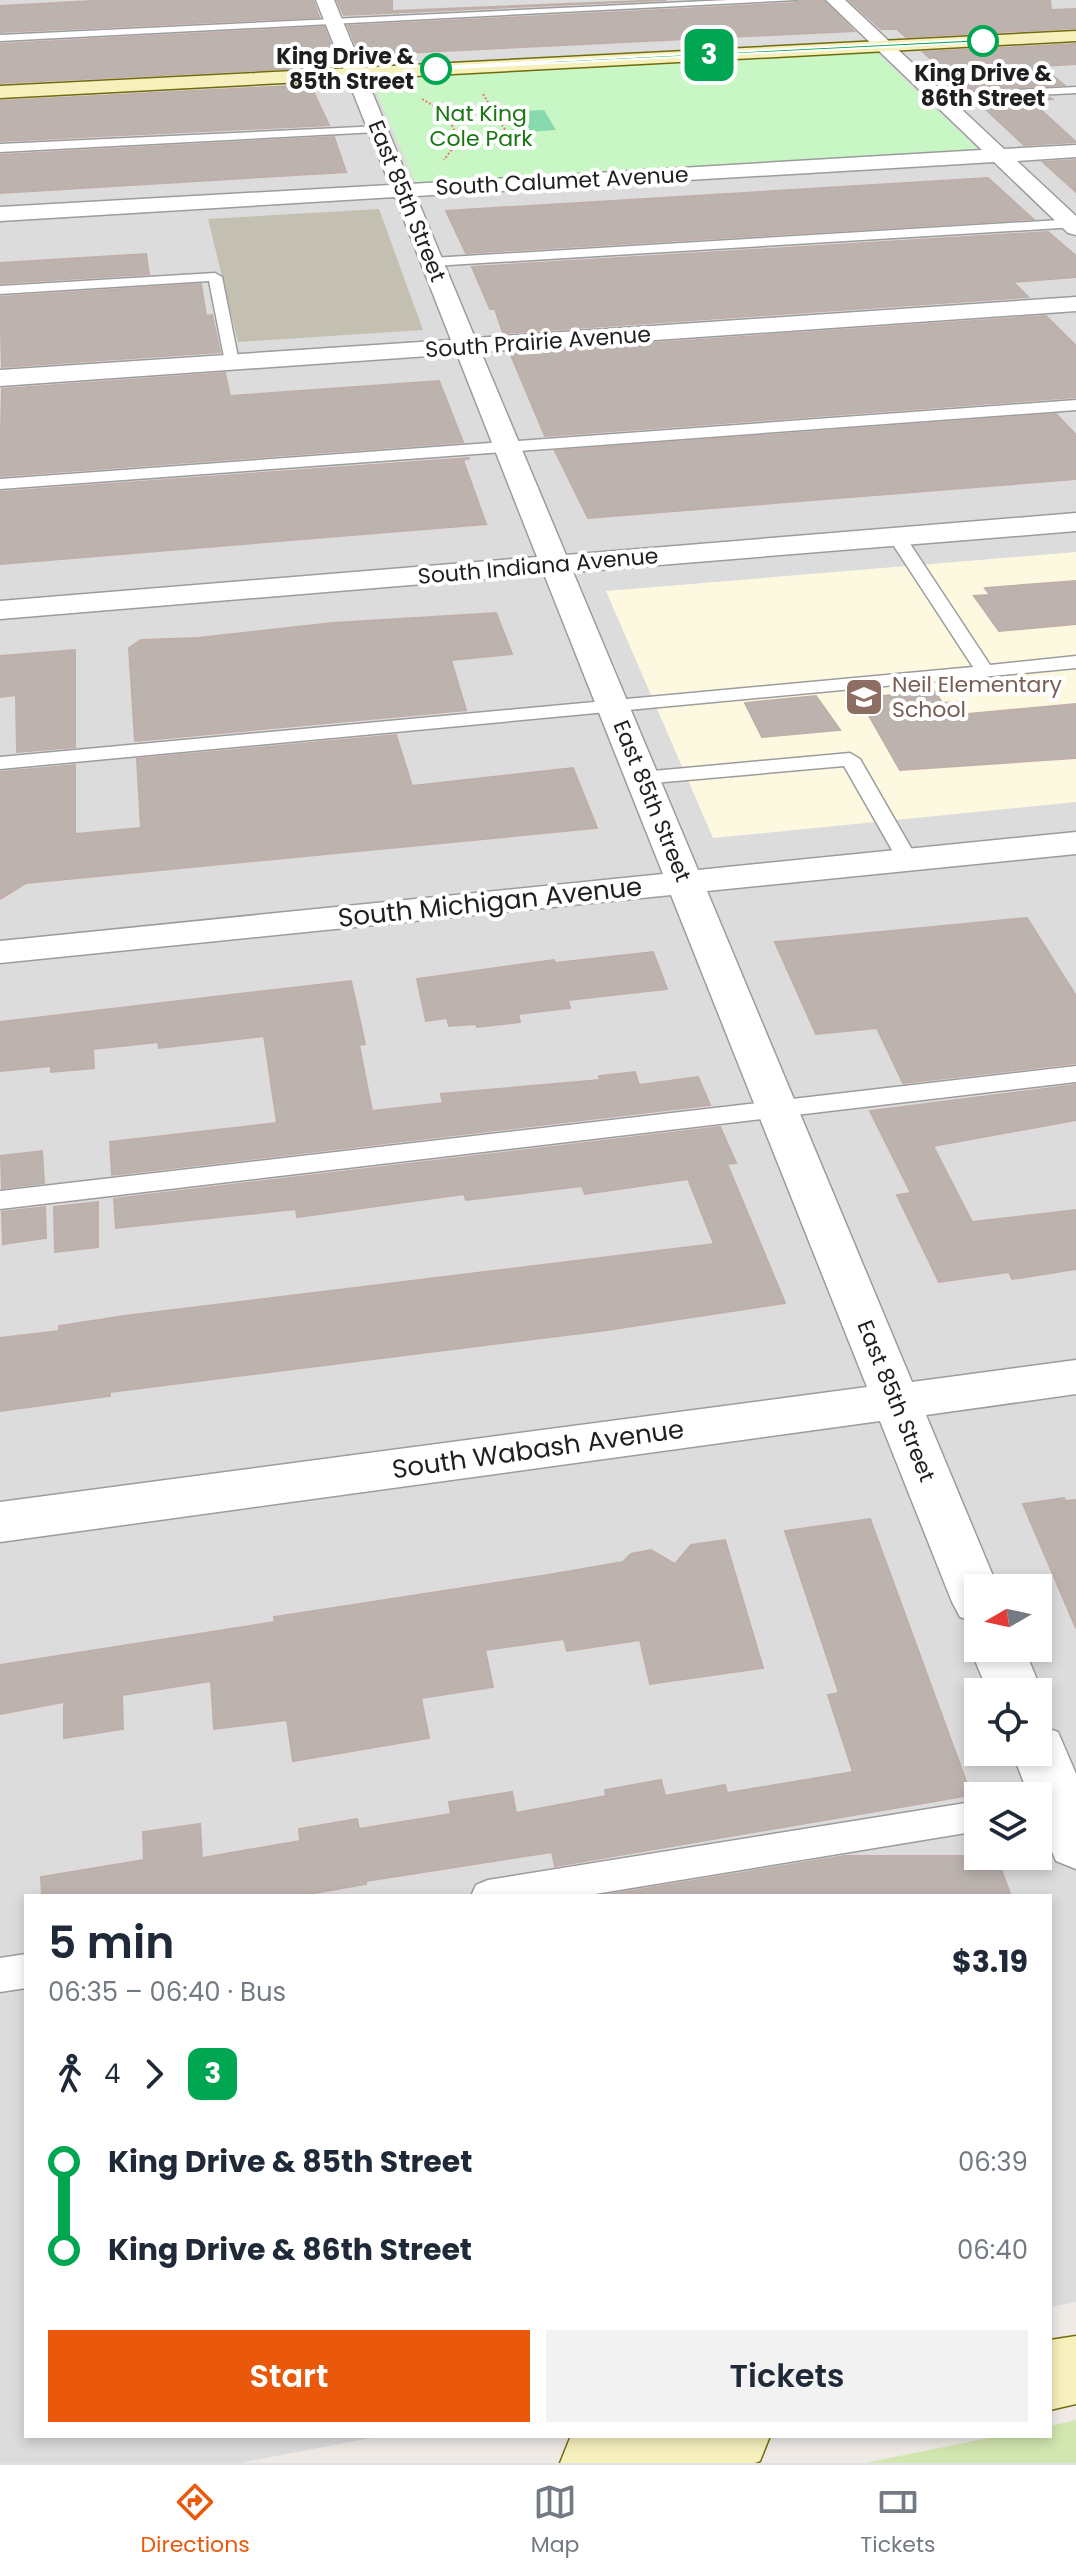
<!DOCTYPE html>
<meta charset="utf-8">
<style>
body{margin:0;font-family:Poppins,sans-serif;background:#f2f2f3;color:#1f2937;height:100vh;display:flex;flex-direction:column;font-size:30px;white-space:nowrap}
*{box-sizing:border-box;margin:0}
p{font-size:26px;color:#747a83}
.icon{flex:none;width:44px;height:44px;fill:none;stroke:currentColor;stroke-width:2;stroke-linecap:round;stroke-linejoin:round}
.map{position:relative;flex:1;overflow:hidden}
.details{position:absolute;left:24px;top:1894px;width:1028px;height:544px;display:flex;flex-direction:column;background:#fff;border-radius:0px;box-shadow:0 4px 12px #0003}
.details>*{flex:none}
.badge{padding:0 16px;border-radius:12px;font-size:28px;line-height:52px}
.needle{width:52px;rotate:261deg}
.controls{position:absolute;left:964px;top:1574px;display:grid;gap:16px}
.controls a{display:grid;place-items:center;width:88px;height:88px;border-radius:0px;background:#fff;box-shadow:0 4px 12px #0003;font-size:40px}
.map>.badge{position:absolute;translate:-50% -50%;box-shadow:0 0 0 4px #fff}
.legs{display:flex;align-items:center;gap:12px;height:88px;padding:0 24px;font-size:26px}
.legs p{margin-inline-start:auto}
.headline{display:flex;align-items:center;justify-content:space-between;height:136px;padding:0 24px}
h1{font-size:44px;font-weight:600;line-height:60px}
.action{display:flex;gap:16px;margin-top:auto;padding:16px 24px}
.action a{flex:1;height:92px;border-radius:0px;background:#ea580c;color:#fff;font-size:32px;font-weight:600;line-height:92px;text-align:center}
.action a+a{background:#f2f2f3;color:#1f2937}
ul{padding:0 24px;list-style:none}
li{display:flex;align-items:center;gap:28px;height:88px;font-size:30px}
li i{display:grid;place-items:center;width:12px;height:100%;margin:0 10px;background:currentColor}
li i::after{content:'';width:20px;height:20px;margin:-10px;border:6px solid;border-radius:50%;background:#fff}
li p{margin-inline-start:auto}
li:first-child i{background:linear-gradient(#0000 50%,currentColor 0)}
li:last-child i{background:linear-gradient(currentColor 50%,#0000 0)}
.tab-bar{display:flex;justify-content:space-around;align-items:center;height:112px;border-top:2px solid #e0e1e3;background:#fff;font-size:22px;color:#747a83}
.tab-bar a{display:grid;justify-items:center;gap:4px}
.tab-bar .active{color:#ea580c}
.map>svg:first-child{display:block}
</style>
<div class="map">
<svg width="1076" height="2463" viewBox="0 0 1076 2463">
<rect width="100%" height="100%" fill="#efeae6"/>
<!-- residential -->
<path fill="#dddcdc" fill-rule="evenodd" d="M 0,0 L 1076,0 L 1076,31 L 0,85 Z
M 1076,41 L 1076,2302 L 1050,2307 L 1050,1896 L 26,1896 L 26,2436 L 381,2436 L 240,2463 L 0,2463 L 0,96 L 370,77 L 978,151 L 875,51 ZM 978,1588 L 1038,1588 L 1038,1648 L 978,1648 ZM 978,1692 L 1038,1692 L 1038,1752 L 978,1752 ZM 978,1796 L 1038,1796 L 1038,1856 L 978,1856 Z"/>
<!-- education -->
<path fill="#fdf9e1" d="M 1076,552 L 1076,802 L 713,838 L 606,591 Z"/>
<!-- construction -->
<path fill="#c3c0b2" d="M 379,209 L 423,330 L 238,342 L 208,219 Z"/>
<!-- grass -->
<path fill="#d2e6af" d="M 1076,2420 L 1076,2463 L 865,2463 L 999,2436 L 1050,2436 L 1050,2426 Z"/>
<!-- park -->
<path fill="#c9f6c5" d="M 875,51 L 980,151 L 416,184 L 370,77 Z"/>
<!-- pitch -->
<path fill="#89d9ae" d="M 544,110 L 556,130 L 514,133 L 503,112 Z"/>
<!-- building -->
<path fill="#bcb3af" stroke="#c0afa9" stroke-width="2" d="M 111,0 L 313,0 L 319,17 L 0,32 L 0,6 Z
M 337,0 L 392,0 L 392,11 L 666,0 L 344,15 Z
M 799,0 L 823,0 L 854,31 L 360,55 L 348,26 L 796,3 Z
M 849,0 L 1050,0 L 1051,10 L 1076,9 L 1076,28 L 906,37 L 897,29 L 881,29 Z
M 324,27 L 335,56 L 297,58 L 302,68 L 0,83 L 0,44 Z
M 1076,44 L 1076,64 L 1041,66 L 1064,85 L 964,90 L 923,52 Z
M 310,85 L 329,125 L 0,141 L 0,101 Z
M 1049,97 L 1052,99 L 1031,101 L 1076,142 L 1024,145 L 977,101 Z
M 334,137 L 346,172 L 0,193 L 0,155 Z
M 1076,160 L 1076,192 L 1043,162 Z
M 988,178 L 1033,219 L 466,253 L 446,211 Z
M 1048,232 L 1076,256 L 1076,277 L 1013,282 L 1028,297 L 503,333 L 495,309 L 490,309 L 472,267 Z
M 146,254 L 149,274 L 0,283 L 0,263 Z
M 201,284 L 206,316 L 212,315 L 220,352 L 2,367 L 0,297 Z
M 1046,316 L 1076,346 L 1076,397 L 545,436 L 510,353 Z
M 225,373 L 230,396 L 439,381 L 463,442 L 0,476 L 2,389 Z
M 1056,414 L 1076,435 L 1076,479 L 588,518 L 555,451 Z
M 470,458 L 463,460 L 486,524 L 0,564 L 0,492 Z
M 1076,581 L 1076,624 L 999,631 L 974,596 L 990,595 L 985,588 Z
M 496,613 L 512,654 L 451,660 L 466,710 L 135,741 L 129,648 L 141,640 L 198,638 L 333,623 Z
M 75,650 L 75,747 L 17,752 L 16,695 L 0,697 L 0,656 Z
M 935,691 L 942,703 L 960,702 L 968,714 L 1076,704 L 1076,758 L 900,770 L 859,698 Z
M 816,696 L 840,730 L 762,737 L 745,703 Z
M 396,735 L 412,786 L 573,768 L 597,828 L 26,883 L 0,899 L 0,772 L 75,765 L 75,834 L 141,828 L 137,759 Z
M 1027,918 L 1076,996 L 1076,1063 L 903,1083 L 877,1028 L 816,1034 L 775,942 Z
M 653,952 L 667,989 L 568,1000 L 570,1008 L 518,1014 L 520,1022 L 477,1027 L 476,1024 L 449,1026 L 447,1018 L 426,1021 L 417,979 L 554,960 L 555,963 Z
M 351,981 L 365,1044 L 359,1045 L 372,1111 L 443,1103 L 441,1094 L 600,1080 L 599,1076 L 635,1072 L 639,1085 L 698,1077 L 710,1105 L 112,1175 L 110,1142 L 277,1123 L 264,1036 L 159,1048 L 158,1042 L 93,1049 L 94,1068 L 51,1072 L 51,1066 L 0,1071 L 0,1022 Z
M 1076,1085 L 1076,1120 L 933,1146 L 972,1222 L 1076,1210 L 1076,1269 L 1012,1279 L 1009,1272 L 939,1282 L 897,1195 L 911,1193 L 870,1111 Z
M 720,1127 L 736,1163 L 727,1164 L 785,1303 L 607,1330 L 110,1392 L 110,1396 L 0,1411 L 0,1338 L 59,1331 L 59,1326 L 124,1316 L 714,1244 L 688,1179 L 585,1194 L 582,1186 L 466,1200 L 464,1194 L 297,1217 L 296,1209 L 116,1228 L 114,1199 Z
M 42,1151 L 44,1183 L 2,1188 L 1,1156 Z
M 98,1202 L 98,1247 L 55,1252 L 54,1207 Z
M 45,1207 L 46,1238 L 3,1244 L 2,1212 Z
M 1064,1498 L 1065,1501 L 1076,1500 L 1076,1628 L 1023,1504 Z
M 870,1519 L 971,1795 L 555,1866 L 552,1852 L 366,1881 L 366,1884 L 298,1896 L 42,1896 L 41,1877 L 144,1860 L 143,1832 L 200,1824 L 202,1858 L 300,1841 L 299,1829 L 357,1819 L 359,1829 L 451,1814 L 449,1802 L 512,1792 L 516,1813 L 606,1796 L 605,1790 L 661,1780 L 665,1796 L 725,1785 L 727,1793 L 853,1772 L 828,1695 L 839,1693 L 785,1531 Z
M 725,1540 L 763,1668 L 650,1684 L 640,1640 L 567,1651 L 564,1639 L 485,1650 L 493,1687 L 421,1698 L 429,1738 L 293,1761 L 287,1720 L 214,1729 L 211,1681 L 122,1695 L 123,1729 L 64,1738 L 64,1702 L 0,1714 L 0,1665 L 275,1622 L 274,1617 L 548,1575 L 623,1562 L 631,1554 L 651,1550 L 675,1564 L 691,1545 Z
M 845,1856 L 996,1856 L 1011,1896 L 601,1896 Z"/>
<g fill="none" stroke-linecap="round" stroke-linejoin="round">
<defs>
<path id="lane" d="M 728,0 L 796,0 L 0,41 L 0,35 Z
M 1076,87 L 1076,93 L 938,100 L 932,97 L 938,94 Z
M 381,126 L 383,128 L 377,132 L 0,152 L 0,144 Z
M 1076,219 L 1076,227 L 432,266 L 425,262 L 432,258 Z
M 215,273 L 222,277 L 239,362 L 232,366 L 225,362 L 209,281 L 0,294 L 0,286 Z
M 1076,400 L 1076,410 L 0,489 L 0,479 Z
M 897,532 L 903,533 L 990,665 L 1076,656 L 1076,668 L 0,769 L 0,757 L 973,667 L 888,537 Z
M 850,753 L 860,759 L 918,860 L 914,864 L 900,864 L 844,766 L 642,784 L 632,778 L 642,772 Z
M 1076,1066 L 1076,1082 L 0,1209 L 0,1191 Z
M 978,1801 L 978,1831 L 583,1896 L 471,1896 L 476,1885 L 488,1880 Z
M 26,1954 L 26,1988 L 0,1992 L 0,1958 Z"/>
<path id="street" d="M 316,0 L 334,0 L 410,184 L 982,150 L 826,0 L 845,0 L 1004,149 L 1076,145 L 1076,157 L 1017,161 L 1076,216 L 1076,235 L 1068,233 L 994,162 L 416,196 L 475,338 L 1076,297 L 1076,311 L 481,352 L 566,555 L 1076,513 L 1076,531 L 573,572 L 698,870 L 1076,832 L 1076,854 L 707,891 L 912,1382 L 1076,1360 L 1076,1394 L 926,1415 L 998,1588 L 978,1588 L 978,1623 L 960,1617 L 952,1602 L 880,1421 L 0,1542 L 0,1502 L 867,1387 L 671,895 L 0,963 L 0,941 L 663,874 L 544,574 L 0,619 L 0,601 L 537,557 L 457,354 L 0,386 L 0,370 L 451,340 L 395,197 L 0,221 L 0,207 L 390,185 Z
M 978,1633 L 978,1648 L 1024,1648 L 1042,1692 L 1038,1700 L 1038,1692 L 988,1692 L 970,1648 Z
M 1038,1725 L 1058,1732 L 1076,1774 L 1076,1869 L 1056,1861 L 1038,1819 L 1038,1796 L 1029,1796 L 1012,1752 L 1038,1752 Z"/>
<path id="secondary" d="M 1076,31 L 1076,41 L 0,98 L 0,86 Z
M 1076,2336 L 1076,2404 L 1050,2410 L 1050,2340 Z
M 575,2436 L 770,2436 L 760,2461 L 755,2463 L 560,2463 L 570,2438 Z"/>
</defs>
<!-- lane casing -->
<use href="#lane" stroke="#9c9c9c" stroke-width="3"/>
<!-- street casing -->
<use href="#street" stroke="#9c9c9c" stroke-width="3"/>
<!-- secondary casing -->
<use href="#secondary" stroke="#706c0c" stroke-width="3"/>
<!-- path -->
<path stroke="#f1757a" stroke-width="2" stroke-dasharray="2 2" stroke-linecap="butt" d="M 483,94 L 512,141
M 422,99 C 440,109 453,120 458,141 L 444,160"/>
<!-- lane -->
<use href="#lane" fill="#fff" fill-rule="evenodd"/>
<!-- street -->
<use href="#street" fill="#fff" fill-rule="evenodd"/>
<!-- secondary -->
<use href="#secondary" fill="#f6f0bd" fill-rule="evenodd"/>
</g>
<!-- line-1 -->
<path fill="#00a651" stroke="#fff" stroke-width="2" d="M 983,39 L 985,42 L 433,69 L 436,67 Z"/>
<!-- icons -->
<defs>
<symbol id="school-square" viewBox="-11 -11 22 22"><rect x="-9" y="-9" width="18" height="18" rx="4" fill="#8d6e63" stroke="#fff"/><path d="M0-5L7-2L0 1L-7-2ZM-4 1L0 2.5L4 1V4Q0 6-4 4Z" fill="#fff"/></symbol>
</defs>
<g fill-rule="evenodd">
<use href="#school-square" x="842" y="675" width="44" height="44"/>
</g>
<!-- markers -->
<g fill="#fff" stroke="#00a651" stroke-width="4">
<circle cx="983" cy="41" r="14"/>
<circle cx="436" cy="69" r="14"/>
</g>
<g text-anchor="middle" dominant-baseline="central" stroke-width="8" stroke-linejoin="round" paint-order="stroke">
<!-- far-stop labels -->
<g font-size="22" font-weight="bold" fill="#1f1f1f" stroke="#fff" text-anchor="end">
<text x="414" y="56">King Drive &amp;<tspan x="414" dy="25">85th Street</tspan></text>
<text x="983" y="73" text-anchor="middle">King Drive &amp;<tspan x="983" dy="25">86th Street</tspan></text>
</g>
<!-- far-park labels -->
<g font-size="22" fill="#197713" stroke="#fff">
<text x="481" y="113">Nat King<tspan x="481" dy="25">Cole Park</tspan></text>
</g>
<!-- far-street labels -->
<g font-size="22" fill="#1f1f1f" stroke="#fff">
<text transform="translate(562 181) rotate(-3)">South Calumet Avenue</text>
<text transform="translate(407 201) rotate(68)">East 85th Street</text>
<text transform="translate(538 342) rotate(-4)">South Prairie Avenue</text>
<text transform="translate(538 566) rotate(-5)">South Indiana Avenue</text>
<text transform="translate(652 801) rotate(68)">East 85th Street</text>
<text transform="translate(896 1401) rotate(68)">East 85th Street</text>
</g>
<!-- far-education labels -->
<g font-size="22" fill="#785e54" stroke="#fff" text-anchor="start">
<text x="892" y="684">Neil Elementary<tspan x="892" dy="25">School</tspan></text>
</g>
<!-- street labels -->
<g font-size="26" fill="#1f1f1f" stroke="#fff">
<text transform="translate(490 902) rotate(-6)">South Michigan Avenue</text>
<text transform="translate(538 1449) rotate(-8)">South Wabash Avenue</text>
</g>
</g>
</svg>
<div class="controls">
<a><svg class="needle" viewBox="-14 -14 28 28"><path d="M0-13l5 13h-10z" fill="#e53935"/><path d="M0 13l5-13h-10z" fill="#747a83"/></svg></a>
<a><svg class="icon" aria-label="locate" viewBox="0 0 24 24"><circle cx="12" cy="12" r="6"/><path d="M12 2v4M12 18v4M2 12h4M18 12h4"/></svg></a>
<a><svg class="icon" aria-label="layers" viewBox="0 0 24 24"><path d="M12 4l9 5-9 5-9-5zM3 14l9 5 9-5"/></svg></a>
</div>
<b class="badge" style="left:709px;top:55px;background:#00a651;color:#fff">3</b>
<section class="details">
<div class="headline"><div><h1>5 min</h1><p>06:35 – 06:40 · Bus</p></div><b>$3.19</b></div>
<div class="legs"><svg class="icon" aria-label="walk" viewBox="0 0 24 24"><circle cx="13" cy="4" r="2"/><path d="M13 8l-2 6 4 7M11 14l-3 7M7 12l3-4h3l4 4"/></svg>4<svg class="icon" aria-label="forward" viewBox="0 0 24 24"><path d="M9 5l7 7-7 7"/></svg><b class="badge" style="background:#00a651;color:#fff">3</b></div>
<ul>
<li><i style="color:#00a651"></i><b>King Drive &amp; 85th Street</b><p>06:39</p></li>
<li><i style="color:#00a651"></i><b>King Drive &amp; 86th Street</b><p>06:40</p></li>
</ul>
<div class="action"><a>Start</a><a>Tickets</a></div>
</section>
</div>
<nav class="tab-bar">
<a class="active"><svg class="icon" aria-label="directions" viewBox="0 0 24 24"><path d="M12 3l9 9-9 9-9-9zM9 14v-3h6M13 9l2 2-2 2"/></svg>Directions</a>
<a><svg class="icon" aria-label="map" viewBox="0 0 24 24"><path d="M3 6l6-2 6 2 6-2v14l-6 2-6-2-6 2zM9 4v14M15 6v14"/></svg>Map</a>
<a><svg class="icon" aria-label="tickets" viewBox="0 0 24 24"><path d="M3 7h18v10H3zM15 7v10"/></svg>Tickets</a>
</nav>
